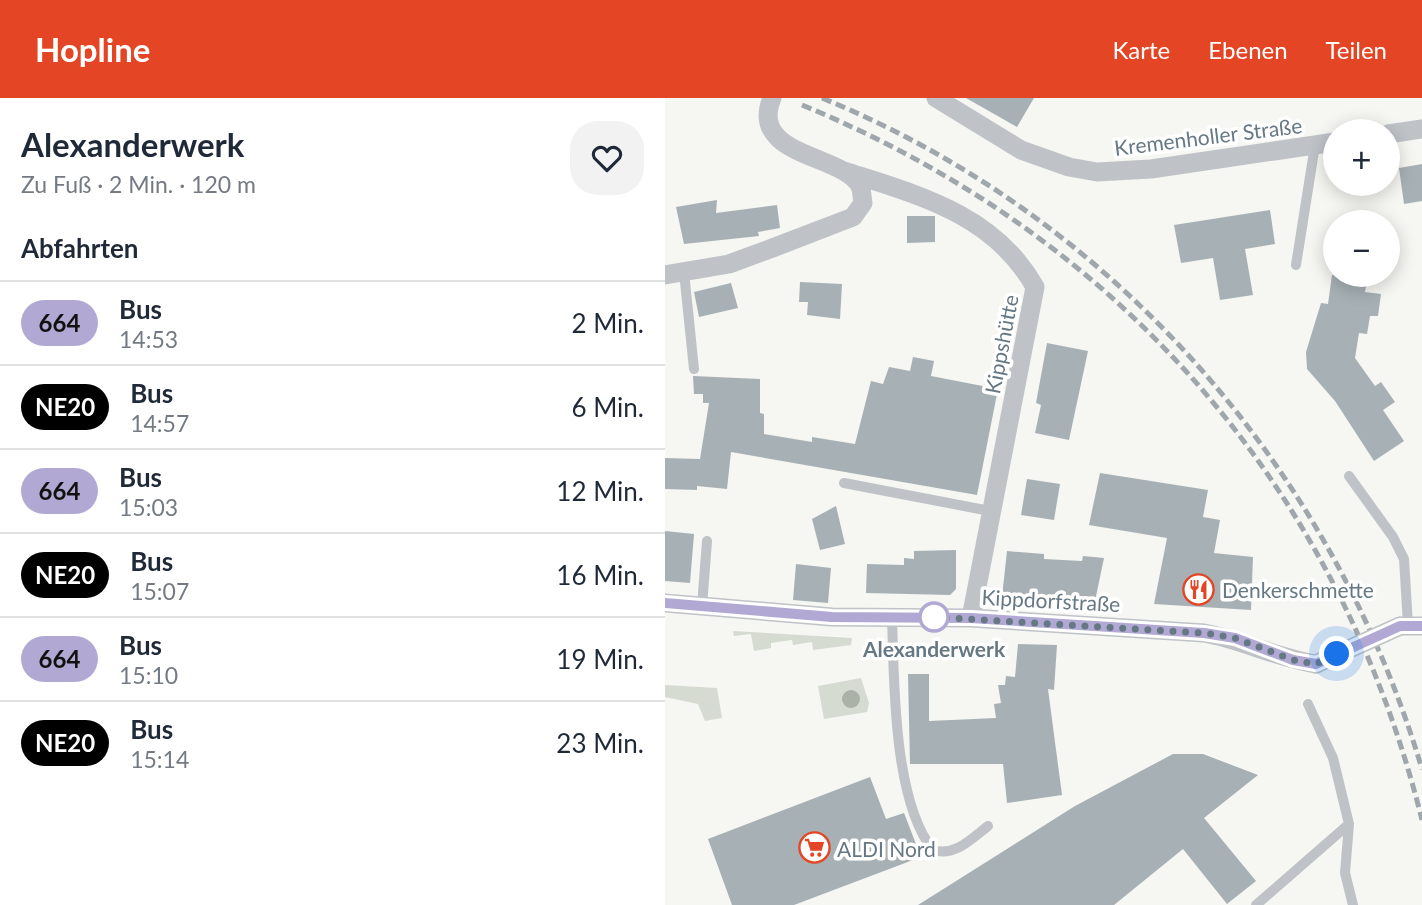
<!DOCTYPE html>
<html lang="de">
<meta charset="utf-8">
<style>
body{margin:0;font-family:Lato,sans-serif;background:#f2f2f3;color:#1f2937;height:100vh;display:flex;flex-direction:column;font-size:26px;white-space:nowrap}
*{box-sizing:border-box;margin:0}
p{font-size:23px;color:#747a83}
.icon{flex:none;width:38px;height:38px;fill:none;stroke:currentColor;stroke-width:2;stroke-linecap:round;stroke-linejoin:round}
.map{position:relative;flex:1;overflow:hidden}
.panel{display:flex;flex-direction:column;background:#fff;width:665px}
.panel>*{flex:none}
.badge{padding:0 14px;border-radius:23px;font-size:24px;line-height:46px}
.buttons{position:absolute;left:658px;top:21px;display:grid;gap:14px}
.buttons a{display:grid;place-items:center;width:77px;height:77px;border-radius:50%;background:#fff;box-shadow:0 4px 18px #0003;font-size:35px}
.you{position:absolute;width:35px;height:35px;margin:-18px;border:5px solid #fff;border-radius:50%;background:#1a73e8;box-shadow:0 0 0 10px #1a73e833}
.map>.badge{position:absolute;translate:-50% -50%;box-shadow:0 0 0 4px #fff}
h2{padding:0 21px;font-size:26px;line-height:63px}
.round{display:grid;place-items:center;flex:none;width:74px;height:74px;border-radius:28px;background:#f2f2f3}
.summary{display:flex;align-items:center;justify-content:space-between;height:119px;padding:0 21px}
h1{font-size:33px;font-weight:700;line-height:52px}
ul{padding:0;list-style:none}
li{display:flex;align-items:center;gap:21px;height:84px;padding:0 21px;border-top:2px solid #e0e1e3}
li div{flex:1}
li b{display:block;font-size:26px}
li em{font-style:normal}
li .badge{min-width:77px;font-weight:700;text-align:center}
header{display:flex;align-items:center;gap:42px;box-sizing:border-box;height:98px;padding:0 35px;background:#e44524;color:#fff}
header strong{font-size:33px}
nav{display:flex;gap:38px;margin-inline-start:auto;font-size:24px}
main{display:flex;flex:1;min-height:0}
.map>svg:first-child{display:block}
</style>
<header>
<strong>Hopline</strong>
<nav><a>Karte</a><a>Ebenen</a><a>Teilen</a></nav>
</header>
<main>
<section class="panel">
<div class="summary"><div><h1>Alexanderwerk</h1><p>Zu Fuß · 2 Min. · 120 m</p></div><a class="round"><svg class="icon" aria-label="heart" viewBox="0 0 24 24"><path d="M12 20l-8-8c-3-5 5-10 8-4 3-6 11-1 8 4z"/></svg></a></div>
<h2>Abfahrten</h2>
<ul>
<li><span class="badge" style="background:#b1a9d4;color:#111">664</span><div><b>Bus</b><p>14:53</p></div><em>2 Min.</em></li>
<li><span class="badge" style="background:#000;color:#fff">NE20</span><div><b>Bus</b><p>14:57</p></div><em>6 Min.</em></li>
<li><span class="badge" style="background:#b1a9d4;color:#111">664</span><div><b>Bus</b><p>15:03</p></div><em>12 Min.</em></li>
<li><span class="badge" style="background:#000;color:#fff">NE20</span><div><b>Bus</b><p>15:07</p></div><em>16 Min.</em></li>
<li><span class="badge" style="background:#b1a9d4;color:#111">664</span><div><b>Bus</b><p>15:10</p></div><em>19 Min.</em></li>
<li><span class="badge" style="background:#000;color:#fff">NE20</span><div><b>Bus</b><p>15:14</p></div><em>23 Min.</em></li>
</ul>
</section>
<div class="map">
<svg width="757" height="807" viewBox="0 0 757 807">
<rect width="100%" height="100%" fill="#f6f6f2"/>
<!-- green -->
<path fill="#d6dbd1" d="M 68,533 L 187,540 L 186,547 L 148,552 L 147,544 L 128,547 L 127,542 L 106,545 L 106,550 L 89,553 L 86,536 L 69,538 Z
M 196,580 L 204,605 L 202,614 L 159,621 L 153,588 Z
M 0,587 L 52,590 L 57,620 L 40,623 L 33,606 L 0,599 Z"/>
<!-- building -->
<path fill="#a7b1b5" d="M 301,0 L 369,0 L 352,29 Z
M 757,66 L 757,103 L 739,106 L 734,70 Z
M 52,102 L 51,115 L 112,107 L 115,130 L 93,134 L 94,138 L 19,146 L 11,109 Z
M 605,112 L 610,146 L 580,151 L 588,197 L 555,202 L 548,160 L 516,165 L 509,127 Z
M 242,118 L 270,118 L 270,144 L 242,145 Z
M 667,177 L 703,177 L 700,194 L 716,196 L 713,218 L 705,218 L 702,236 L 694,235 L 690,260 L 710,288 L 716,284 L 730,304 L 718,312 L 739,343 L 709,363 L 670,303 L 642,271 L 641,254 L 656,205 L 663,206 Z
M 135,184 L 177,186 L 175,221 L 142,217 L 143,204 L 134,204 Z
M 66,185 L 73,210 L 34,219 L 29,194 Z
M 382,245 L 423,253 L 404,342 L 370,335 L 376,307 L 371,305 Z
M 248,259 L 269,263 L 266,278 L 333,291 L 312,397 L 66,354 L 62,391 L 32,388 L 32,392 L 0,391 L 0,360 L 35,361 L 44,305 L 38,305 L 38,296 L 29,296 L 28,278 L 95,281 L 95,315 L 99,316 L 99,336 L 147,344 L 147,339 L 190,346 L 206,283 L 218,286 L 224,269 L 245,273 Z
M 435,375 L 543,392 L 538,419 L 555,422 L 549,455 L 588,459 L 586,512 L 489,506 L 502,440 L 424,427 Z
M 362,381 L 395,386 L 389,422 L 356,417 Z
M 171,408 L 180,446 L 155,452 L 147,421 Z
M 0,433 L 29,436 L 25,485 L 0,483 Z
M 291,452 L 291,491 L 285,497 L 201,495 L 202,466 L 239,467 L 239,460 L 249,461 L 249,453 Z
M 342,453 L 379,456 L 379,461 L 417,463 L 418,458 L 439,460 L 430,503 L 337,499 Z
M 131,466 L 166,470 L 163,505 L 128,502 Z
M 353,546 L 392,547 L 389,592 L 383,591 L 397,697 L 342,705 L 338,666 L 245,666 L 243,576 L 264,576 L 264,623 L 331,620 L 329,606 L 336,605 L 333,587 L 340,587 L 341,578 L 350,579 Z
M 508,656 L 538,656 L 593,677 L 539,720 L 591,783 L 562,806 L 518,751 L 449,807 L 253,807 L 410,708 Z
M 205,679 L 221,721 L 239,715 L 256,759 L 129,807 L 67,807 L 43,741 Z"/>
<g fill="none" stroke-linecap="round" stroke-linejoin="round">
<!-- service -->
<path stroke="#bfc3c7" stroke-width="10" d="M 631,167 L 650,47
M 19,174 L 29,271
M 684,378 L 728,439 L 739,461 L 743,527
M 179,385 L 325,413
M 37,508 L 42,443
M 227,518 C 229,581 228,703 268,752 C 290,759 306,741 323,728
M 684,726 L 680,775 L 688,807
M 591,807 L 684,726 L 668,660 L 643,606"/>
<!-- minor -->
<path stroke="#bfc3c7" stroke-width="19" d="M 271,0 L 356,52 L 404,69 L 432,74 L 486,71 L 670,44
M 723,36 L 757,31
M 179,73 C 253,97 329,116 370,189 L 306,520
M 0,177 L 64,166 L 110,149 L 188,119 L 198,105 C 197,100 197,92 195,88 C 178,56 83,59 107,0
M 0,505 L 167,519 L 306,520 L 539,535 C 578,542 612,560 651,566
M 735,528 L 757,528"/>
<!-- rail -->
<path stroke="#a0a7ac" stroke-width="5" stroke-dasharray="10 5" stroke-linecap="butt" d="M 157,0 C 448,119 667,370 757,671
M 137,7 C 453,137 674,389 757,722"/>
<!-- minor-bridge -->
<path stroke="#bfc3c7" stroke-width="19" d="M 651,566 L 735,528"/>
</g>
<!-- trees -->
<circle fill="#a9b2a4" cx="186" cy="601" r="9"/>
<g fill="none" stroke-linecap="round" stroke-linejoin="round">
<defs>
<path id="line" d="M 0,505 L 167,519 L 306,520 L 539,535 L 570,540 L 628,562 L 651,566 L 735,528 L 757,528"/>
</defs>
<!-- line casing -->
<use href="#line" stroke="#fff" stroke-width="16"/>
<!-- line -->
<use href="#line" stroke="#b1a9d4" stroke-width="10"/>
<!-- walk -->
<path stroke="#657884" stroke-width="7" stroke-dasharray="0 12.6" d="M 269,519 L 539,535 L 570,540 L 628,562 L 651,566 L 672,556"/>
</g>
<!-- icons -->
<defs>
<symbol id="restaurant-ring" viewBox="-11 -11 22 22"><circle r="9.5" fill="#fff" stroke="#e44524" stroke-width="1.5"/><path d="M-5-6h1v4h1v-4h1v4h1v-4h1v5L-1.5 .5V6h-2V.5L-5-1ZM5-6V6H3V1.5H1.5Q1.5-4 5-6Z" fill="#e44524"/></symbol>
<symbol id="supermarket-ring" viewBox="-11 -11 22 22"><circle r="9.5" fill="#fff" stroke="#e44524" stroke-width="1.5"/><path d="M-6-5.5h2.5l.6 2H6L4.5 2H-2.5L-4.4-4H-6ZM-1.5 3.2a1.3 1.3 0 1 0 .1 0ZM3 3.2a1.3 1.3 0 1 0 .1 0Z" fill="#e44524"/></symbol>
</defs>
<g fill-rule="evenodd">
<use href="#restaurant-ring" x="516" y="474" width="35" height="35"/>
<use href="#supermarket-ring" x="132" y="732" width="35" height="35"/>
</g>
<!-- markers -->
<circle fill="#fff" stroke="#b1a9d4" stroke-width="3.5" cx="269" cy="519" r="14"/>
<g text-anchor="middle" dominant-baseline="central" stroke-width="7" stroke-linejoin="round" paint-order="stroke">
<!-- street labels -->
<g font-size="21" fill="#657884" stroke="#fff">
<text transform="translate(543 38) rotate(-7)">Kremenholler Straße</text>
<text transform="translate(336 246) rotate(-79)">Kippshütte</text>
<text transform="translate(386 502) rotate(3)">Kippdorfstraße</text>
</g>
<!-- poi labels -->
<g font-size="21" fill="#657884" stroke="#fff" text-anchor="start">
<text x="557" y="491">Denkerschmette</text>
<text x="172" y="750">ALDI Nord</text>
</g>
<!-- stop labels -->
<g font-size="21" font-weight="bold" fill="#657884" stroke="#fff">
<text x="269" y="550">Alexanderwerk</text>
</g>
</g>
</svg>
<div class="buttons">
<a>+</a>
<a>−</a>
</div>
<div class="you" style="left:672px;top:556px"></div>
</div>
</main>
